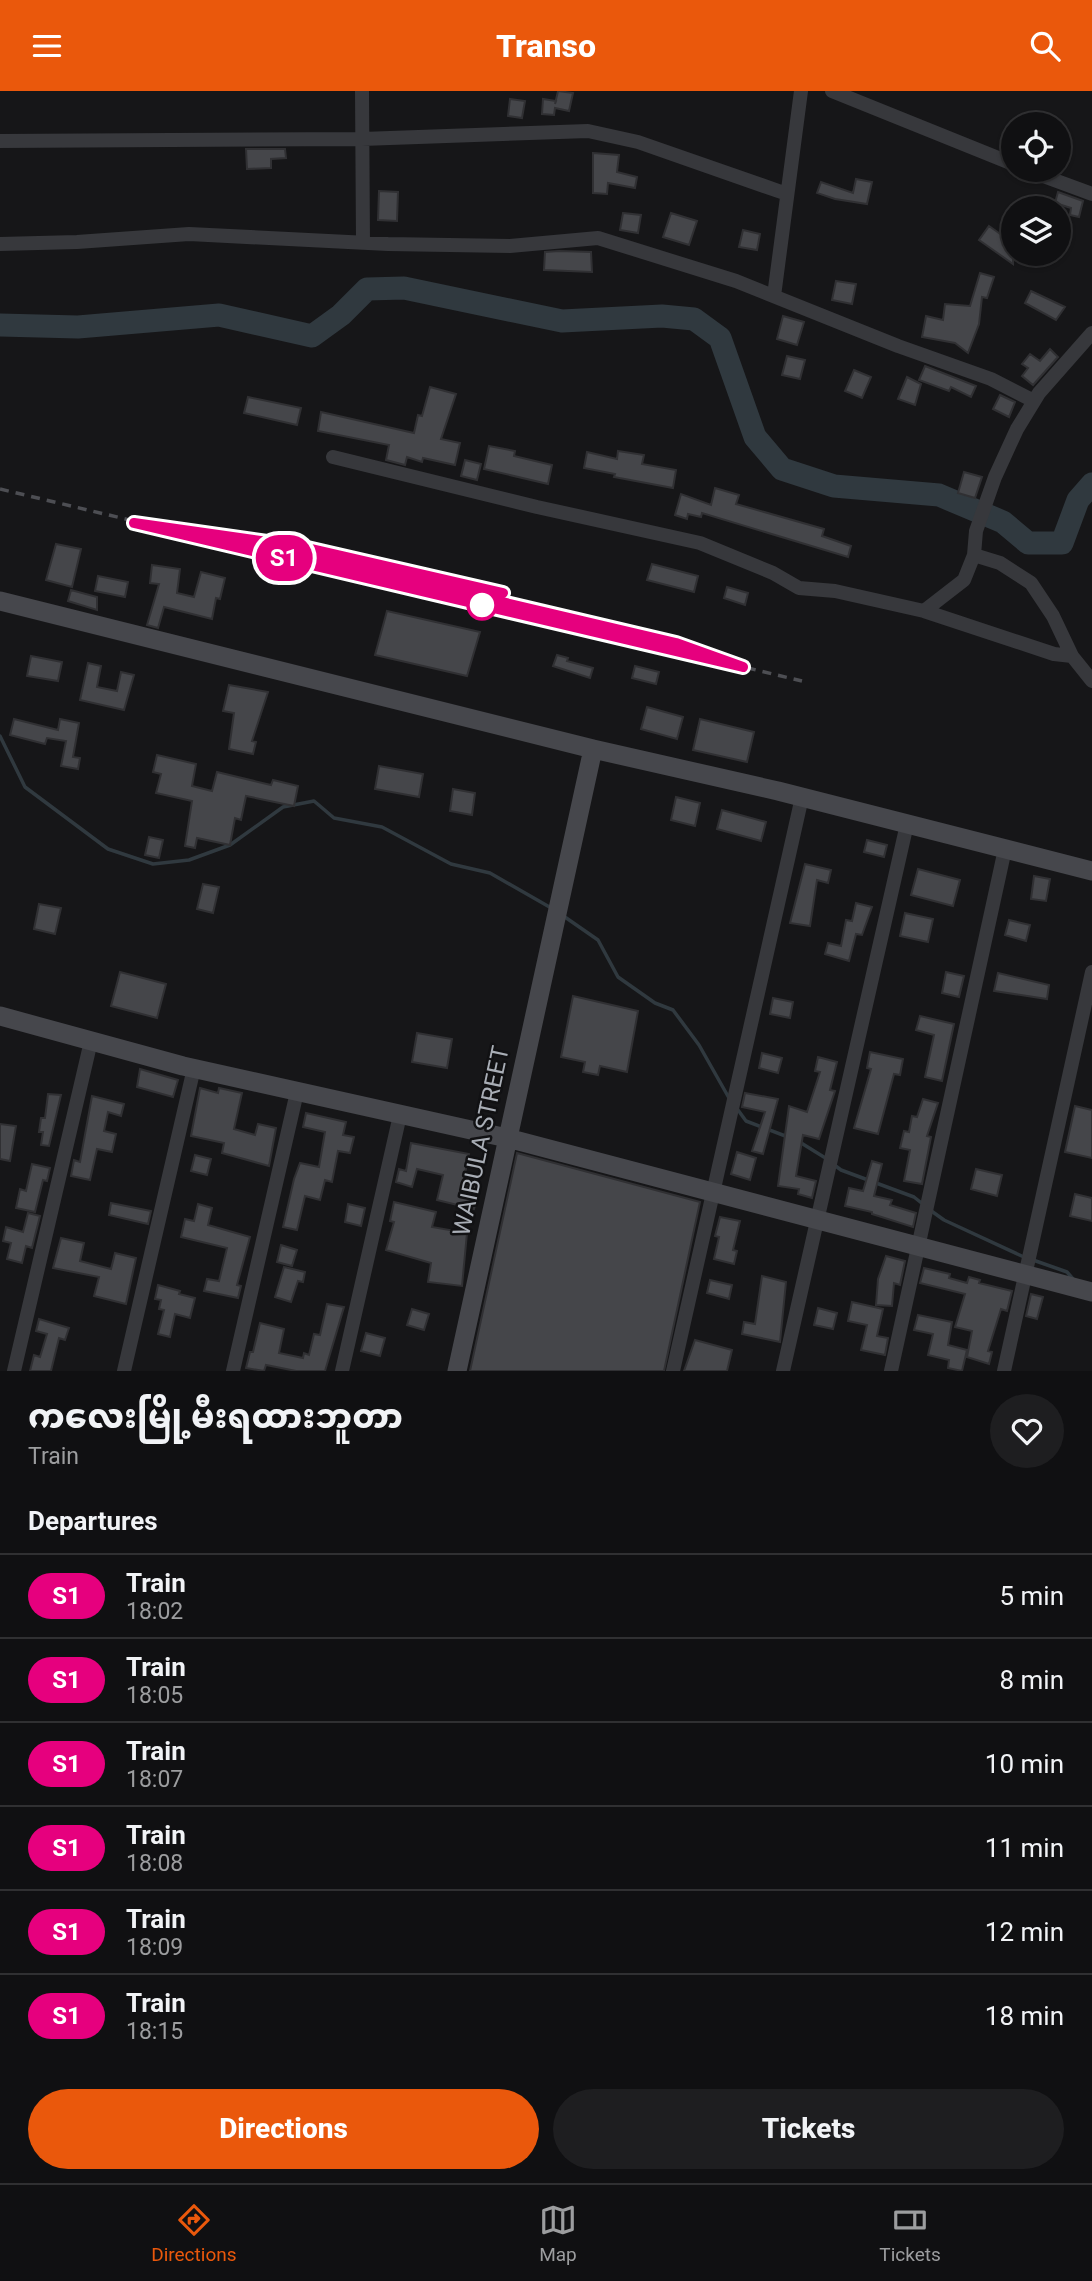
<!DOCTYPE html>
<meta charset="utf-8">
<style>
body{margin:0;font-family:Roboto,"Noto Sans Myanmar",sans-serif;background:#1e1e20;color:#f1f3f6;height:100vh;display:flex;flex-direction:column;font-size:26px;white-space:nowrap}
*{box-sizing:border-box;margin:0}
p{font-size:23px;color:#9c9d9f}
.icon{flex:none;width:38px;height:38px;fill:none;stroke:currentColor;stroke-width:2;stroke-linecap:round;stroke-linejoin:round}
.map{position:relative;height:1280px;overflow:hidden}
.drawer{display:flex;flex-direction:column;background:#101012;flex:1}
.drawer>*{flex:none}
.badge{padding:0 14px;border-radius:23px;font-size:24px;line-height:46px}
.tools{position:absolute;left:1001px;top:21px;display:grid;gap:14px}
.tools a{display:grid;place-items:center;width:70px;height:70px;border-radius:50%;background:#101012;box-shadow:0 2px 5px #0004,0 0 0 2px #303032;font-size:35px}
.map>.badge{position:absolute;translate:-50% -50%;box-shadow:0 0 0 4px #fff}
h2{padding:0 28px;font-size:26px;line-height:63px}
.round{display:grid;place-items:center;flex:none;width:74px;height:74px;border-radius:37px;background:#1e1e20}
.headline{display:flex;align-items:center;justify-content:space-between;height:119px;padding:0 28px}
h1{font-size:33px;font-weight:800;line-height:52px}
.primary-button{display:flex;gap:14px;margin-top:auto;padding:14px 28px}
.primary-button a{flex:1;height:80px;border-radius:42px;background:#ea580c;color:#fff;font-size:28px;font-weight:800;line-height:80px;text-align:center}
.primary-button a+a{background:#1e1e20;color:#f1f3f6}
ul{padding:0;list-style:none}
li{display:flex;align-items:center;gap:21px;height:84px;padding:0 28px;border-top:2px solid #303032}
li div{flex:1}
li b{display:block;font-size:26px}
li em{font-style:normal}
li .badge{min-width:77px;font-weight:700;text-align:center}
header{display:flex;justify-content:space-between;align-items:center;height:91px;padding:0 28px;background:#ea580c;color:#fff;font-size:32px;font-weight:800}
.menu{display:flex;justify-content:space-around;align-items:center;height:98px;border-top:2px solid #303032;background:#101012;font-size:19px;color:#9c9d9f}
.menu a{display:grid;justify-items:center;gap:4px}
.menu .active{color:#ea580c}
.map>svg:first-child{display:block}
</style>
<header><svg class="icon" aria-label="menu" viewBox="0 0 24 24"><path d="M4 6h16M4 12h16M4 18h16"/></svg>Transo<svg class="icon" aria-label="search" viewBox="0 0 24 24"><circle cx="10" cy="10" r="6"/><path d="M15 15l6 6"/></svg></header>
<div class="map">
<svg width="1092" height="1280" viewBox="0 0 1092 1280">
<rect width="100%" height="100%" fill="#161618"/>
<g fill="none" stroke-linecap="round" stroke-linejoin="round">
<!-- stream -->
<path stroke="#30393f" stroke-width="3.5" d="M 0,645 L 25,696 L 108,758 L 153,773 L 189,769 L 230,754 L 283,716 L 314,710 L 334,727 L 382,736 L 451,773 L 490,782 L 553,818
M 562,824 L 598,849 L 618,886 L 655,912 L 673,919 L 699,954 L 729,1007
M 738,1019 L 746,1030 L 788,1046
M 798,1050 L 827,1068
M 833,1073 L 841,1079 L 914,1106 L 924,1114
M 930,1119 L 944,1129 L 1026,1167
M 1033,1169 L 1067,1181 L 1073,1188"/>
<!-- river -->
<path stroke="#30393f" stroke-width="23" d="M 0,234 L 78,236 L 219,224 L 312,245 L 341,224 L 367,198 L 404,197 L 562,230 L 662,225 L 694,228 L 720,247 L 755,346 L 782,378 L 834,395 L 939,404 L 1003,431 L 1028,452 L 1062,452 L 1078,409 L 1092,393"/>
</g>
<!-- building -->
<path fill="#45464a" stroke="#303033" stroke-width="2" d="M 558,0 L 573,2 L 569,20 L 555,17 L 554,24 L 542,23 L 543,8 L 556,10 L 555,13 Z
M 510,8 L 525,10 L 522,27 L 508,25 Z
M 246,58 L 285,58 L 286,67 L 271,68 L 271,77 L 247,78 Z
M 593,62 L 619,64 L 617,81 L 637,86 L 635,97 L 608,92 L 607,103 L 593,102 Z
M 856,88 L 872,91 L 867,113 L 835,108 L 817,102 L 821,91 L 853,102 Z
M 379,100 L 398,101 L 397,130 L 378,129 Z
M 1058,101 L 1083,110 L 1079,126 L 1070,124 L 1071,117 L 1055,112 Z
M 623,122 L 641,124 L 638,142 L 620,139 Z
M 671,122 L 697,130 L 689,154 L 663,146 Z
M 989,135 L 1013,152 L 1013,173 L 979,149 Z
M 743,139 L 760,143 L 757,159 L 739,156 Z
M 559,160 L 591,161 L 592,181 L 544,179 L 545,161 Z
M 980,182 L 994,186 L 987,207 L 982,206 L 979,233 L 968,262 L 955,252 L 922,246 L 926,225 L 943,229 L 945,213 L 970,215 Z
M 836,190 L 856,193 L 852,213 L 832,209 Z
M 1031,200 L 1065,216 L 1056,229 L 1025,212 Z
M 783,225 L 804,231 L 797,254 L 777,248 Z
M 1050,258 L 1058,266 L 1033,294 L 1022,285 L 1028,277 L 1022,273 L 1030,263 L 1040,270 Z
M 787,265 L 805,269 L 800,288 L 782,284 Z
M 925,275 L 976,295 L 971,306 L 951,296 L 949,300 L 919,289 Z
M 854,279 L 871,286 L 862,307 L 845,300 Z
M 907,286 L 921,293 L 915,314 L 898,308 Z
M 430,296 L 456,303 L 441,348 L 460,352 L 455,374 L 423,367 L 422,371 L 407,366 L 405,374 L 386,369 L 389,354 L 318,340 L 321,321 L 414,342 L 418,324 L 422,325 Z
M 1000,304 L 1015,311 L 1009,326 L 993,318 Z
M 248,306 L 301,317 L 297,334 L 244,322 Z
M 489,355 L 515,360 L 514,365 L 552,374 L 548,393 L 484,378 Z
M 618,360 L 644,364 L 642,373 L 676,379 L 673,397 L 614,386 L 615,383 L 584,377 L 587,361 L 617,368 Z
M 465,369 L 481,373 L 477,389 L 461,385 Z
M 964,381 L 982,386 L 975,407 L 958,402 Z
M 715,397 L 739,404 L 736,413 L 824,438 L 822,445 L 851,455 L 848,466 L 702,422 L 701,426 L 688,423 L 687,428 L 675,424 L 681,403 L 711,414 Z
M 56,453 L 81,458 L 72,496 L 46,489 Z
M 652,473 L 698,485 L 694,501 L 647,489 Z
M 152,474 L 180,478 L 177,502 L 194,506 L 201,481 L 225,487 L 220,508 L 216,507 L 212,528 L 164,516 L 158,537 L 147,534 L 159,493 L 150,492 Z
M 98,485 L 128,491 L 125,506 L 95,500 Z
M 727,496 L 748,502 L 745,514 L 724,507 Z
M 71,499 L 97,506 L 97,519 L 68,510 Z
M 387,520 L 480,541 L 467,585 L 375,564 Z
M 557,564 L 568,567 L 567,570 L 593,577 L 590,587 L 553,575 Z
M 31,565 L 62,571 L 58,590 L 27,585 Z
M 88,572 L 101,575 L 97,596 L 117,600 L 121,581 L 134,584 L 124,619 L 80,609 Z
M 635,575 L 659,581 L 656,593 L 632,587 Z
M 229,594 L 268,601 L 252,650 L 256,651 L 253,663 L 229,658 L 234,622 L 223,620 Z
M 647,616 L 683,626 L 677,648 L 641,638 Z
M 14,628 L 58,639 L 60,628 L 79,632 L 73,666 L 80,667 L 78,678 L 61,675 L 66,650 L 47,647 L 45,653 L 10,644 Z
M 700,628 L 754,641 L 747,671 L 693,659 Z
M 157,664 L 196,673 L 192,695 L 212,700 L 217,681 L 271,694 L 273,689 L 298,695 L 294,715 L 246,705 L 241,729 L 235,727 L 230,754 L 197,747 L 195,757 L 185,755 L 192,710 L 156,702 L 161,683 L 153,681 Z
M 379,675 L 423,683 L 419,706 L 375,698 Z
M 453,698 L 475,702 L 472,724 L 450,720 Z
M 676,706 L 700,712 L 695,735 L 671,729 Z
M 722,719 L 766,731 L 761,750 L 717,738 Z
M 149,746 L 163,749 L 159,767 L 145,764 Z
M 867,749 L 887,754 L 884,766 L 864,761 Z
M 805,773 L 831,779 L 828,792 L 817,789 L 810,835 L 790,832 Z
M 918,778 L 960,789 L 953,815 L 911,804 Z
M 1034,785 L 1050,788 L 1046,810 L 1031,808 Z
M 203,793 L 219,796 L 213,822 L 197,818 Z
M 856,812 L 872,816 L 862,844 L 856,843 L 849,870 L 825,863 L 828,852 L 841,855 L 846,829 L 852,830 Z
M 39,813 L 61,817 L 55,843 L 34,838 Z
M 905,822 L 933,828 L 928,851 L 900,845 Z
M 1009,829 L 1030,834 L 1026,850 L 1005,844 Z
M 120,881 L 166,893 L 157,927 L 111,915 Z
M 946,881 L 964,885 L 959,906 L 942,902 Z
M 998,882 L 1049,894 L 1047,908 L 994,900 Z
M 573,905 L 638,920 L 627,981 L 600,975 L 598,984 L 583,981 L 585,971 L 561,966 Z
M 773,907 L 793,911 L 790,927 L 770,923 Z
M 920,925 L 954,933 L 942,990 L 925,986 L 934,944 L 916,939 Z
M 417,942 L 452,948 L 447,977 L 412,971 Z
M 870,961 L 903,968 L 900,984 L 894,983 L 878,1043 L 854,1037 L 871,978 L 867,977 Z
M 762,962 L 782,967 L 778,982 L 759,977 Z
M 818,966 L 837,971 L 830,999 L 835,1000 L 819,1048 L 803,1044 L 796,1085 L 816,1090 L 812,1107 L 798,1103 L 799,1098 L 778,1095 L 789,1015 L 807,1021 L 820,981 L 815,980 Z
M 140,978 L 178,989 L 173,1006 L 137,996 Z
M 200,997 L 218,1002 L 219,997 L 242,1002 L 234,1038 L 255,1044 L 258,1033 L 276,1037 L 269,1075 L 222,1062 L 224,1052 L 191,1045 Z
M 745,1002 L 778,1008 L 763,1063 L 752,1060 L 765,1021 L 742,1016 Z
M 48,1003 L 61,1004 L 49,1055 L 41,1054 L 43,1041 L 39,1041 L 41,1027 L 45,1027 Z
M 92,1005 L 124,1013 L 121,1025 L 108,1021 L 104,1040 L 116,1043 L 112,1061 L 97,1058 L 90,1089 L 71,1085 L 74,1069 L 80,1071 Z
M 923,1008 L 938,1012 L 927,1045 L 931,1046 L 922,1093 L 904,1090 L 910,1059 L 900,1057 L 904,1040 L 909,1041 L 912,1025 L 917,1026 Z
M 1075,1015 L 1092,1019 L 1092,1067 L 1065,1061 Z
M 306,1022 L 346,1031 L 343,1044 L 354,1046 L 350,1062 L 338,1060 L 332,1091 L 325,1089 L 320,1109 L 305,1105 L 297,1139 L 283,1136 L 294,1088 L 300,1072 L 319,1076 L 325,1041 L 303,1036 Z
M 0,1033 L 16,1035 L 10,1070 L 0,1068 Z
M 411,1052 L 469,1063 L 463,1092 L 480,1096 L 474,1118 L 437,1109 L 443,1084 L 417,1078 L 412,1096 L 396,1091 L 399,1078 L 406,1080 Z
M 737,1061 L 756,1067 L 750,1089 L 731,1083 Z
M 517,1062 L 700,1111 L 664,1280 L 470,1280 Z
M 195,1064 L 211,1068 L 207,1084 L 191,1080 Z
M 872,1070 L 882,1073 L 874,1105 L 892,1109 L 890,1114 L 916,1122 L 913,1136 L 872,1123 L 872,1121 L 845,1115 L 849,1097 L 863,1100 Z
M 32,1073 L 50,1077 L 47,1090 L 43,1089 L 35,1121 L 16,1117 L 20,1098 L 26,1100 Z
M 976,1078 L 1002,1084 L 997,1105 L 971,1098 Z
M 1075,1103 L 1092,1107 L 1092,1130 L 1070,1125 Z
M 394,1111 L 436,1121 L 432,1136 L 467,1142 L 462,1195 L 428,1191 L 431,1172 L 386,1159 L 394,1131 L 390,1130 Z
M 111,1112 L 151,1120 L 148,1133 L 109,1124 Z
M 198,1113 L 212,1117 L 208,1134 L 250,1146 L 237,1194 L 241,1195 L 238,1207 L 204,1200 L 207,1188 L 219,1190 L 227,1157 L 181,1146 L 185,1128 L 194,1130 Z
M 348,1113 L 365,1117 L 361,1135 L 345,1131 Z
M 28,1122 L 40,1125 L 32,1157 L 26,1155 L 22,1172 L 7,1168 L 11,1152 L 3,1150 L 6,1136 L 23,1141 Z
M 720,1126 L 740,1130 L 733,1159 L 737,1160 L 734,1173 L 714,1168 L 719,1146 L 715,1145 Z
M 61,1147 L 84,1152 L 80,1170 L 111,1178 L 115,1162 L 136,1167 L 126,1213 L 94,1205 L 99,1186 L 53,1177 Z
M 281,1154 L 297,1159 L 292,1175 L 277,1171 Z
M 886,1165 L 905,1170 L 900,1194 L 894,1192 L 892,1215 L 876,1214 L 878,1188 Z
M 284,1176 L 305,1181 L 303,1191 L 298,1190 L 291,1211 L 275,1206 Z
M 924,1177 L 950,1183 L 949,1187 L 967,1192 L 969,1186 L 980,1189 L 979,1192 L 1012,1200 L 1007,1220 L 1001,1218 L 988,1260 L 992,1261 L 989,1273 L 967,1266 L 972,1240 L 955,1236 L 965,1203 L 920,1192 Z
M 762,1185 L 786,1191 L 780,1251 L 742,1243 L 744,1231 L 755,1233 Z
M 710,1189 L 732,1194 L 729,1208 L 707,1202 Z
M 158,1194 L 180,1200 L 179,1203 L 195,1207 L 190,1227 L 175,1223 L 170,1246 L 158,1243 L 164,1219 L 159,1218 L 161,1209 L 155,1208 Z
M 1031,1203 L 1043,1206 L 1037,1228 L 1026,1225 Z
M 852,1211 L 883,1218 L 877,1245 L 888,1247 L 885,1264 L 861,1259 L 867,1234 L 848,1230 Z
M 327,1213 L 344,1216 L 325,1280 L 296,1280 L 266,1274 L 264,1280 L 246,1277 L 250,1261 L 253,1261 L 260,1232 L 284,1238 L 279,1262 L 303,1267 L 304,1262 L 309,1264 L 314,1243 L 320,1244 Z
M 818,1217 L 837,1222 L 833,1238 L 814,1234 Z
M 412,1218 L 429,1223 L 424,1239 L 407,1234 Z
M 918,1224 L 952,1231 L 948,1254 L 967,1259 L 962,1280 L 948,1277 L 949,1269 L 928,1264 L 933,1243 L 914,1239 Z
M 39,1228 L 69,1237 L 65,1249 L 59,1247 L 51,1280 L 30,1280 L 34,1264 L 40,1266 L 47,1243 L 36,1240 Z
M 366,1242 L 385,1247 L 380,1265 L 361,1260 Z
M 695,1249 L 732,1259 L 727,1280 L 684,1280 Z"/>
<g fill="none" stroke-linecap="round" stroke-linejoin="round">
<!-- street -->
<path stroke="#37383c" stroke-width="14" d="M 362,0 L 363,151
M 832,0 L 1013,73
M 0,50 L 362,48 L 588,40 L 638,51 L 787,103
M 1027,79 L 1092,103
M 0,153 L 77,151 L 189,143 L 388,153 L 510,155 L 598,147 L 736,190 L 898,255 L 991,288 L 1034,310
M 774,205 L 801,0
M 333,366 L 537,416 L 700,452 L 773,482 L 799,497 L 835,500 L 924,520 L 1054,563 L 1072,565
M 974,464 L 1000,472 L 1031,492 L 1053,525 L 1072,565 L 1092,590
M 924,520 L 964,489 L 974,464 L 976,440 L 995,386 L 1017,338 L 1039,302 L 1092,242
M 14,1280 L 91,950
M 124,1280 L 194,977
M 233,1280 L 297,1001
M 342,1280 L 400,1024
M 673,1280 L 802,706
M 783,1280 L 907,733
M 891,1280 L 1005,758
M 1004,1280 L 1092,881"/>
<!-- secondary -->
<path stroke="#46474c" stroke-width="19" d="M 0,510 L 593,658
M 0,925 L 183,975 L 507,1047 L 1092,1201
M 457,1280 L 593,658 L 778,700 L 1092,780"/>
<!-- rail -->
<path stroke="#4d4e53" stroke-width="3.5" stroke-dasharray="9 7" stroke-linecap="butt" d="M 0,398 L 802,590
M 233,447 L 303,456 L 503,502"/>
</g>
<g fill="none" stroke-linecap="round" stroke-linejoin="round">
<defs>
<path id="line" d="M 246,451 L 676,552 L 743,576 L 134,432 L 303,456 L 503,502"/>
</defs>
<!-- line casing -->
<use href="#line" stroke="#fff" stroke-width="16"/>
<!-- line -->
<use href="#line" stroke="#e6007e" stroke-width="10"/>
</g>
<!-- markers -->
<circle fill="#fff" stroke="#e6007e" stroke-width="3.5" cx="482" cy="514" r="14"/>
<g text-anchor="middle" dominant-baseline="central" stroke-width="5" stroke-linejoin="round" paint-order="stroke">
<!-- street labels -->
<g font-size="24" fill="#a9aeb6" stroke="#111113">
<text transform="translate(481 1050) rotate(-78)">WAIBULA STREET</text>
</g>
</g>
</svg>
<div class="tools">
<a><svg class="icon" aria-label="locate" viewBox="0 0 24 24"><circle cx="12" cy="12" r="6"/><path d="M12 2v4M12 18v4M2 12h4M18 12h4"/></svg></a>
<a><svg class="icon" aria-label="layers" viewBox="0 0 24 24"><path d="M12 4l9 5-9 5-9-5zM3 14l9 5 9-5"/></svg></a>
</div>
<b class="badge" style="left:284px;top:467px;background:#e6007e;color:#fff">S1</b>
</div>
<section class="drawer">
<div class="headline"><div><h1>ကလေးမြို့မီးရထားဘူတာ</h1><p>Train</p></div><a class="round"><svg class="icon" aria-label="heart" viewBox="0 0 24 24"><path d="M12 20l-8-8c-3-5 5-10 8-4 3-6 11-1 8 4z"/></svg></a></div>
<h2>Departures</h2>
<ul>
<li><span class="badge" style="background:#e6007e;color:#fff">S1</span><div><b>Train</b><p>18:02</p></div><em>5 min</em></li>
<li><span class="badge" style="background:#e6007e;color:#fff">S1</span><div><b>Train</b><p>18:05</p></div><em>8 min</em></li>
<li><span class="badge" style="background:#e6007e;color:#fff">S1</span><div><b>Train</b><p>18:07</p></div><em>10 min</em></li>
<li><span class="badge" style="background:#e6007e;color:#fff">S1</span><div><b>Train</b><p>18:08</p></div><em>11 min</em></li>
<li><span class="badge" style="background:#e6007e;color:#fff">S1</span><div><b>Train</b><p>18:09</p></div><em>12 min</em></li>
<li><span class="badge" style="background:#e6007e;color:#fff">S1</span><div><b>Train</b><p>18:15</p></div><em>18 min</em></li>
</ul>
<div class="primary-button"><a>Directions</a><a>Tickets</a></div>
</section>
<nav class="menu">
<a class="active"><svg class="icon" aria-label="directions" viewBox="0 0 24 24"><path d="M12 3l9 9-9 9-9-9zM9 14v-3h6M13 9l2 2-2 2"/></svg>Directions</a>
<a><svg class="icon" aria-label="map" viewBox="0 0 24 24"><path d="M3 6l6-2 6 2 6-2v14l-6 2-6-2-6 2zM9 4v14M15 6v14"/></svg>Map</a>
<a><svg class="icon" aria-label="tickets" viewBox="0 0 24 24"><path d="M3 7h18v10H3zM15 7v10"/></svg>Tickets</a>
</nav>
